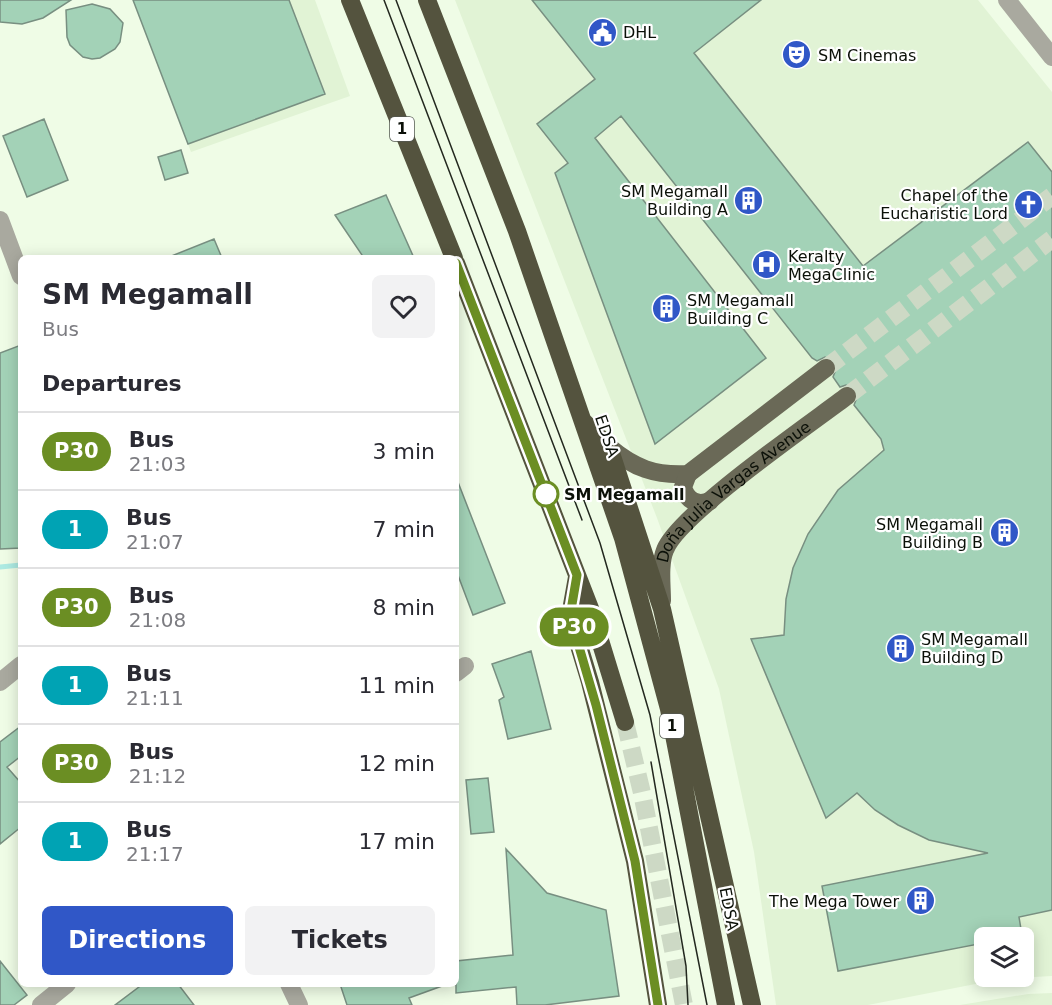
<!DOCTYPE html>
<meta charset="utf-8">
<style>
body{margin:0;font-family:"DejaVu Sans",sans-serif;background:#f2f2f3;color:#2b2b33;height:100vh;display:flex;flex-direction:column;font-size:22px;white-space:nowrap}
*{box-sizing:border-box;margin:0}
p{font-size:20px;color:#7c7c81}
.icon{flex:none;width:33px;height:33px;fill:none;stroke:currentColor;stroke-width:2;stroke-linecap:round;stroke-linejoin:round}
.map{position:relative;flex:1;overflow:hidden}
.sheet{position:absolute;left:18px;top:255px;width:441px;height:732px;display:flex;flex-direction:column;background:#fff;border-radius:9px;box-shadow:0 3px 15px #0003}
.sheet>*{flex:none}
.badge{padding:0 12px;border-radius:20px;font-size:21px;line-height:39px}
.buttons{position:absolute;left:974px;top:927px;display:grid;gap:12px}
.buttons a{display:grid;place-items:center;width:60px;height:60px;border-radius:9px;background:#fff;box-shadow:0 3px 15px #0003;font-size:30px}
.map>.badge{position:absolute;translate:-50% -50%;box-shadow:0 0 0 3px #fff}
h2{padding:0 24px;font-size:22px;line-height:54px}
.round{display:grid;place-items:center;flex:none;width:63px;height:63px;border-radius:9px;background:#f2f2f3}
.headline{display:flex;align-items:center;justify-content:space-between;height:102px;padding:0 24px}
h1{font-size:28px;font-weight:700;line-height:45px}
.cta{display:flex;gap:12px;margin-top:auto;padding:12px 24px}
.cta a{flex:1;height:69px;border-radius:9px;background:#3057c7;color:#fff;font-size:24px;font-weight:700;line-height:69px;text-align:center}
.cta a+a{background:#f2f2f3;color:#2b2b33}
ul{padding:0;list-style:none}
li{display:flex;align-items:center;gap:18px;height:78px;padding:0 24px;border-top:2px solid #e1e1e2}
li div{flex:1}
li b{display:block;font-size:22px}
li em{font-style:normal}
li .badge{min-width:66px;font-weight:700;text-align:center}
.map>svg:first-child{display:block}
</style>
<div class="map">
<svg width="1052" height="1005" viewBox="0 0 1052 1005">
<rect width="100%" height="100%" fill="#effce6"/>
<!-- built -->
<path fill="#e1f3d5" fill-rule="evenodd" d="M 133,0 L 315,0 L 350,96 L 191,152 Z
M 455,0 L 978,0 L 1052,92 L 1052,976 L 1001,979 L 868,1005 L 776,1005 L 754,852 L 719,689 L 657,518 ZM 984,938 L 1023,938 L 1023,976 L 984,976 Z
M 1052,993 L 1052,1005 L 960,1005 L 1028,994 Z"/>
<g fill="none" stroke-linecap="round" stroke-linejoin="round">
<!-- stream -->
<path stroke="#adeae2" stroke-width="5" d="M 0,567 L 21,565"/>
</g>
<!-- building -->
<path fill="#a3d2b7" stroke="#788f81" stroke-width="1.5" d="M 0,0 L 71,0 L 43,18 L 22,24 L 0,22 Z
M 133,0 L 289,0 L 325,94 L 188,144 Z
M 532,0 L 761,0 L 694,53 L 863,266 L 1028,142 L 1052,172 L 1052,910 L 1019,917 L 1022,935 L 984,938 L 984,943 L 838,971 L 822,886 L 988,853 L 929,840 L 898,825 L 875,810 L 857,793 L 826,818 L 751,639 L 784,635 L 786,599 L 793,568 L 808,534 L 838,490 L 884,450 L 881,439 L 854,405 L 858,395 L 856,389 L 846,385 L 840,387 L 833,377 L 837,367 L 835,361 L 825,357 L 817,361 L 812,358 L 621,116 L 595,138 L 766,358 L 655,444 L 555,173 L 568,163 L 537,124 L 595,79 Z
M 92,4 L 110,9 L 123,23 L 120,42 L 115,49 L 100,58 L 92,59 L 83,57 L 70,45 L 67,37 L 66,10 Z
M 44,119 L 68,180 L 27,197 L 3,136 Z
M 181,150 L 188,173 L 165,180 L 158,157 Z
M 386,195 L 414,258 L 364,258 L 335,215 Z
M 214,239 L 222,258 L 169,258 L 169,257 Z
M 21,345 L 21,548 L 0,549 L 0,353 Z
M 456,477 L 505,603 L 473,615 L 456,570 Z
M 531,651 L 551,729 L 508,739 L 499,700 L 504,697 L 492,664 Z
M 21,726 L 21,756 L 7,767 L 21,783 L 21,827 L 0,844 L 0,742 Z
M 488,778 L 494,832 L 471,834 L 466,780 Z
M 506,849 L 547,893 L 606,910 L 619,996 L 545,1005 L 517,1005 L 516,987 L 456,993 L 456,961 L 513,955 Z
M 0,961 L 27,995 L 14,1005 L 0,1005 Z
M 143,984 L 178,984 L 194,1005 L 115,1005 Z
M 340,984 L 441,984 L 442,986 L 409,998 L 412,1005 L 347,1005 Z"/>
<g fill="none" stroke-linecap="round" stroke-linejoin="round">
<!-- major-tunnel -->
<path stroke="#cdd9c5" stroke-width="18" stroke-dasharray="18 9" stroke-linecap="butt" d="M 826,368 L 1052,196
M 847,396 L 1052,239"/>
<!-- highway-tunnel -->
<path stroke="#cdd9c5" stroke-width="18" stroke-dasharray="18 9" stroke-linecap="butt" d="M 625,722 L 642,793 L 684,1005"/>
<!-- minor -->
<path stroke="#a9a99f" stroke-width="18" d="M 1007,0 L 1052,57
M 0,220 L 21,276
M 456,673 L 465,666
M 0,682 L 21,665
M 289,984 L 299,1005
M 41,1005 L 67,984"/>
<!-- major -->
<g stroke="#6a6957" stroke-width="18">
<path d="M 609,447 C 634,468 655,476 688,474 L 826,368"/>
<path d="M 688,474 L 683,487 C 687,501 697,506 710,501"/>
<path id="s1" d="M 662,601 C 662,585 659,565 665,550 C 678,515 810,424 847,396"/>
</g>
<!-- highway -->
<path stroke="#54533e" stroke-width="18" d="M 350,0 L 454,258
M 427,0 L 517,231 L 623,538 L 669,709 L 726,1005
M 456,263 L 591,611 L 625,722
M 583,421 L 609,447 L 662,609 L 752,1005
M 577,577 L 570,616 L 590,682 L 635,861 L 658,1005"/>
<!-- tram -->
<path stroke="#23281f" stroke-width="1.5" d="M 384,0 L 582,520
M 396,0 L 600,543 L 650,715 L 707,1005
M 651,762 L 686,966 L 688,1005"/>
</g>
<g fill="none" stroke-linecap="round" stroke-linejoin="round">
<defs>
<path id="line" d="M 456,263 L 577,575 L 570,616 L 596,705 L 635,861 L 658,1005"/>
</defs>
<!-- line casing -->
<use href="#line" stroke="#fff" stroke-width="14"/>
<!-- line -->
<use href="#line" stroke="#6b8e23" stroke-width="9"/>
</g>
<!-- icons -->
<defs>
<symbol id="civic-disc" viewBox="-11 -11 22 22"><circle r="9.5" fill="#3057c7" stroke="#fff"/><path d="M-.6-6.5H3V-4.5H.6V-3L4-1V1h2V6H-6V1h2V-1L-.6-3ZM-1.2 2.5V6h2.4V2.5Z" fill="#fff"/></symbol>
<symbol id="theatre-disc" viewBox="-11 -11 22 22"><circle r="9.5" fill="#3057c7" stroke="#fff"/><path d="M-5-5.5Q0-4 5-5.5V0Q5 5 0 6Q-5 5-5 0ZM-3.3-2.5H-1v1.5H-3.3ZM1-2.5H3.3v1.5H1ZM-2.8 1Q0 5.5 2.8 1Z" fill="#fff"/></symbol>
<symbol id="building-disc" viewBox="-11 -11 22 22"><circle r="9.5" fill="#3057c7" stroke="#fff"/><path d="M-4-6H4V6H1V3H-1V6H-4ZM-2.5-4.3h1.7v1.8h-1.7ZM.8-4.3h1.7v1.8H.8ZM-2.5-1h1.7V.8h-1.7ZM.8-1h1.7V.8H.8Z" fill="#fff"/></symbol>
<symbol id="church-disc" viewBox="-11 -11 22 22"><circle r="9.5" fill="#3057c7" stroke="#fff"/><path d="M-1.2-6h2.4v3.5h3.3v2.4h-3.3V6h-2.4V-.1h-3.3v-2.4h3.3Z" fill="#fff"/></symbol>
<symbol id="hospital-disc" viewBox="-11 -11 22 22"><circle r="9.5" fill="#3057c7" stroke="#fff"/><path d="M-5-5h3v3.5h4V-5h3V5h-3V1.5h-4V5h-3Z" fill="#fff"/></symbol>
</defs>
<g fill-rule="evenodd">
<use href="#civic-disc" x="586" y="16" width="33" height="33"/>
<use href="#theatre-disc" x="780" y="38" width="33" height="33"/>
<use href="#building-disc" x="732" y="184" width="33" height="33"/>
<use href="#church-disc" x="1012" y="188" width="33" height="33"/>
<use href="#hospital-disc" x="750" y="248" width="33" height="33"/>
<use href="#building-disc" x="650" y="292" width="33" height="33"/>
<use href="#building-disc" x="988" y="516" width="33" height="33"/>
<use href="#building-disc" x="884" y="632" width="33" height="33"/>
<use href="#building-disc" x="904" y="884" width="33" height="33"/>
</g>
<!-- markers -->
<circle fill="#fff" stroke="#6b8e23" stroke-width="3" cx="546" cy="494" r="12"/>
<g text-anchor="middle" dominant-baseline="central" stroke-width="4.5" stroke-linejoin="round" paint-order="stroke">
<!-- shield labels -->
<g fill="#fff" stroke="#545852" stroke-width="1.5">
<rect x="390" y="117" width="24" height="24" rx="4.5"/>
<rect x="660" y="714" width="24" height="24" rx="4.5"/>
</g>
<g font-size="15" font-weight="bold" fill="#0b1008">
<text x="402" y="129">1</text>
<text x="672" y="726">1</text>
</g>
<!-- poi labels -->
<g font-size="16" fill="#0b1008" stroke="#fff" text-anchor="start">
<text x="623" y="32">DHL</text>
<text x="818" y="55">SM Cinemas</text>
<text x="728" y="191" text-anchor="end">SM Megamall<tspan x="728" dy="18">Building A</tspan></text>
<text x="1008" y="195" text-anchor="end">Chapel of the<tspan x="1008" dy="18">Eucharistic Lord</tspan></text>
<text x="788" y="256">Keralty<tspan x="788" dy="18">MegaClinic</tspan></text>
<text x="687" y="300">SM Megamall<tspan x="687" dy="18">Building C</tspan></text>
<text x="983" y="524" text-anchor="end">SM Megamall<tspan x="983" dy="18">Building B</tspan></text>
<text x="921" y="639">SM Megamall<tspan x="921" dy="18">Building D</tspan></text>
<text x="899" y="901" text-anchor="end">The Mega Tower</text>
</g>
<!-- street labels -->
<g font-size="16" fill="#0b1008" stroke="#fff">
<text transform="translate(607 436) rotate(71)">EDSA</text>
<text stroke="none"><textPath href="#s1" startOffset="141">Doña Julia Vargas Avenue</textPath></text>
<text transform="translate(729 909) rotate(79)">EDSA</text>
</g>
<!-- stop labels -->
<g font-size="16" font-weight="bold" fill="#0b1008" stroke="#fff" text-anchor="start">
<text x="564" y="494">SM Megamall</text>
</g>
</g>
</svg>
<div class="buttons">
<a><svg class="icon" aria-label="layers" viewBox="0 0 24 24"><path d="M12 4l9 5-9 5-9-5zM3 14l9 5 9-5"/></svg></a>
</div>
<b class="badge" style="left:574px;top:627px;background:#6b8e23;color:#fff">P30</b>
<section class="sheet">
<div class="headline"><div><h1>SM Megamall</h1><p>Bus</p></div><a class="round"><svg class="icon" aria-label="heart" viewBox="0 0 24 24"><path d="M12 20l-8-8c-3-5 5-10 8-4 3-6 11-1 8 4z"/></svg></a></div>
<h2>Departures</h2>
<ul>
<li><span class="badge" style="background:#6b8e23;color:#fff">P30</span><div><b>Bus</b><p>21:03</p></div><em>3 min</em></li>
<li><span class="badge" style="background:#00a3b4;color:#fff">1</span><div><b>Bus</b><p>21:07</p></div><em>7 min</em></li>
<li><span class="badge" style="background:#6b8e23;color:#fff">P30</span><div><b>Bus</b><p>21:08</p></div><em>8 min</em></li>
<li><span class="badge" style="background:#00a3b4;color:#fff">1</span><div><b>Bus</b><p>21:11</p></div><em>11 min</em></li>
<li><span class="badge" style="background:#6b8e23;color:#fff">P30</span><div><b>Bus</b><p>21:12</p></div><em>12 min</em></li>
<li><span class="badge" style="background:#00a3b4;color:#fff">1</span><div><b>Bus</b><p>21:17</p></div><em>17 min</em></li>
</ul>
<div class="cta"><a>Directions</a><a>Tickets</a></div>
</section>
</div>
